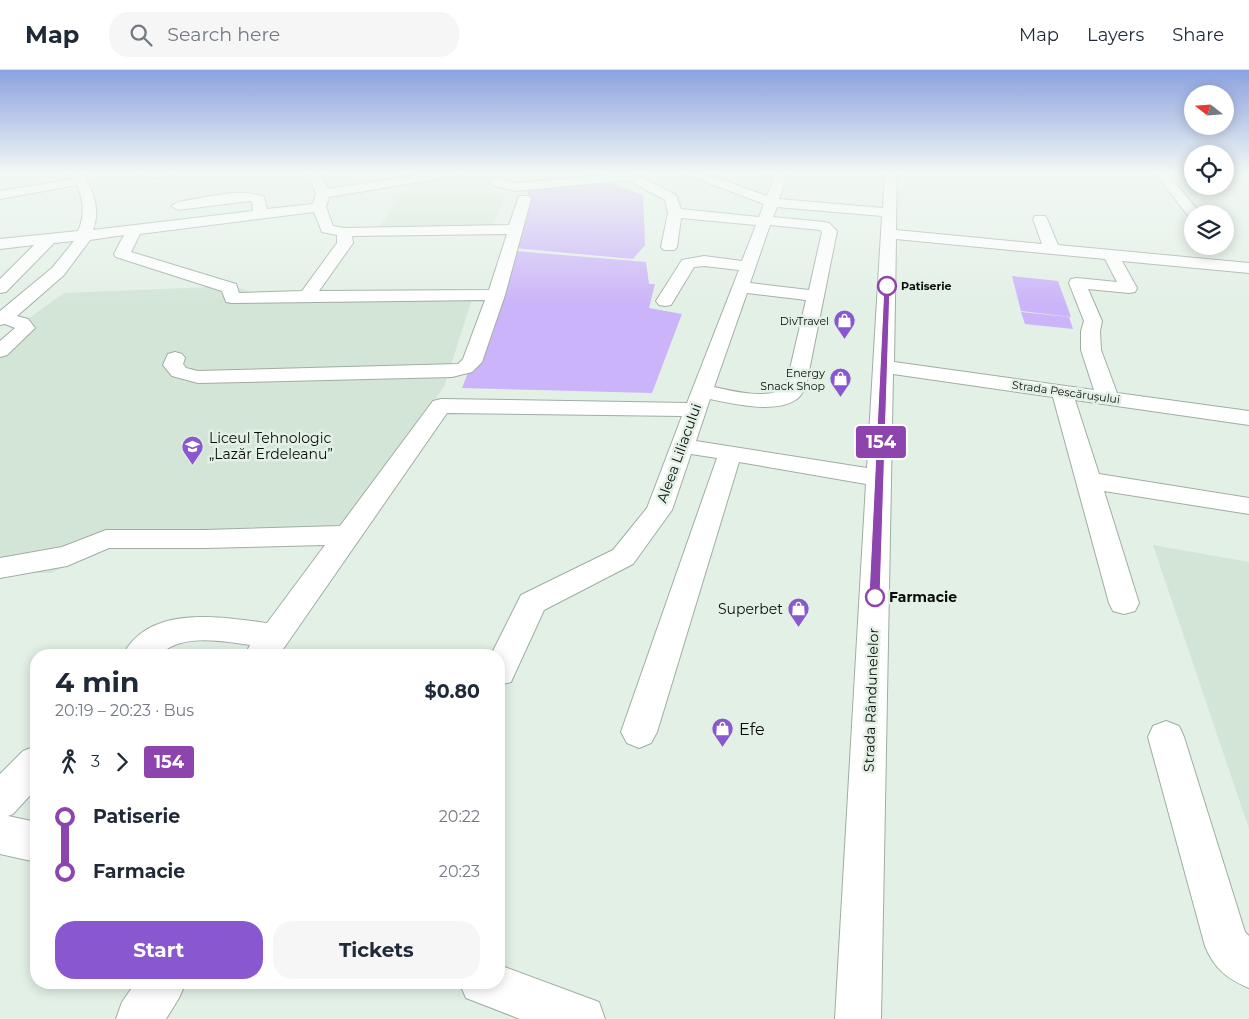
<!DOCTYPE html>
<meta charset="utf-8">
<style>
body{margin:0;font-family:Montserrat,sans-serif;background:#f6f6f7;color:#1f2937;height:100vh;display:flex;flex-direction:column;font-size:19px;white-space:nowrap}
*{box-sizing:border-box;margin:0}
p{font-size:16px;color:#747a83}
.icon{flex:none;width:28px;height:28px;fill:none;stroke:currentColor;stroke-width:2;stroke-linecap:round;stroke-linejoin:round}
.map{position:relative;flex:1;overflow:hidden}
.sheet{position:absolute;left:30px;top:579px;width:475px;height:340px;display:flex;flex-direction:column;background:#fff;border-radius:20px;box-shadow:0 2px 12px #0003}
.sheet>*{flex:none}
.badge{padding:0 10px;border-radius:4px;font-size:18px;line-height:32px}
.needle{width:32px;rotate:287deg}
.fabs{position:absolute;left:1184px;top:15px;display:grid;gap:10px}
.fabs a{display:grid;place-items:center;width:50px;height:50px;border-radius:50%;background:#fff;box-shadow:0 2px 12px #0003;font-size:25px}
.map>.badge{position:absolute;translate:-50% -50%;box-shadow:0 0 0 2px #fff}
.legs{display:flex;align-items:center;gap:8px;height:55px;padding:0 25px;font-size:16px}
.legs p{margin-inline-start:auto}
.overview{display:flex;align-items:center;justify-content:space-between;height:85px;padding:0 25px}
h1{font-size:28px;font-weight:700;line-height:38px}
.primary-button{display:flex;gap:10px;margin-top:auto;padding:10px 25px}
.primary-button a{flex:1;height:58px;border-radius:20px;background:#8957cf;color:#fff;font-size:20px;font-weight:700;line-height:58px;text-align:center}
.primary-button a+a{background:#f6f6f7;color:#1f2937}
ul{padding:0 25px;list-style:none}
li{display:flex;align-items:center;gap:18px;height:55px;font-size:19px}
li i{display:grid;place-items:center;width:8px;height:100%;margin:0 6px;background:currentColor}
li i::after{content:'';width:12px;height:12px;margin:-6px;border:4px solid;border-radius:50%;background:#fff}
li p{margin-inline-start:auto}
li:first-child i{background:linear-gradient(#0000 50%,currentColor 0)}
li:last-child i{background:linear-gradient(currentColor 50%,#0000 0)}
header{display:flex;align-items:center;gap:30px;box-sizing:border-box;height:70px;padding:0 25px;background:#fff;border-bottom:1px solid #e0e1e3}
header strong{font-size:24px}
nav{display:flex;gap:28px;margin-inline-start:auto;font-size:18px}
.search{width:350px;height:45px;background:#f6f6f7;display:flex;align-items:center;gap:12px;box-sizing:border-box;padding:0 18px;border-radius:20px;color:#747a83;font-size:19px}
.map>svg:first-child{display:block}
</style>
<header>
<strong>Map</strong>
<div class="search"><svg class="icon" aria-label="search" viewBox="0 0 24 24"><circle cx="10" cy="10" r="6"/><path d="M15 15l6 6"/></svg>Search here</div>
<nav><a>Map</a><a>Layers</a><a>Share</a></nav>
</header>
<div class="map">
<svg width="1249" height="949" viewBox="0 0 1249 949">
<rect width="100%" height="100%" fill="#e3f0e6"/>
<!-- built -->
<path fill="#d3e5d6" d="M 402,123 L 482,123 L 503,128 L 494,155 L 380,156 Z
M 234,216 L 281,233 L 472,229 L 444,317 L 327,473 L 116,474 L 51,503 L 0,503 L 0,269 L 64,223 Z
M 1153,475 L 1249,492 L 1249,759 Z"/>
<!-- green -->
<path fill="#cbb4f9" d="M 607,112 L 643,125 L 645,175 L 633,189 L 514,178 L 528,120 Z
M 516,181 L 646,192 L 649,214 L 655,214 L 649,238 L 682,244 L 652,323 L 462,318 Z
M 1012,206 L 1058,211 L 1071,247 L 1021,241 Z
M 1021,242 L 1069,247 L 1073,259 L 1025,254 Z"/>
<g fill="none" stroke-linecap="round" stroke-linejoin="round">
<defs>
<path id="minor" d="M 70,102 L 82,102 C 93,120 101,139 93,160 L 253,141 L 252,132 L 250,131 L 178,140 L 171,136 L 178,132 C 203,128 241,117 264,127 L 267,139 L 313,134 L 316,124 L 308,102 L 320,102 L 328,119 L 438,102 L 461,102 L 455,106 L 329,127 L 326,137 L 333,156 L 344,158 L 509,155 L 519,126 L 529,126 L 531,129 L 505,225 L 482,292 L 472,302 L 452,307 L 198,313 L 172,306 L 163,295 L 168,284 L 175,282 L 182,284 L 185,288 L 183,294 L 186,298 L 198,301 L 458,294 L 463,289 L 485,230 L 232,233 L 226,232 L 222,221 L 116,187 L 114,184 L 124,165 L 90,170 L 64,205 L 17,246 L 28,249 L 35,258 L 7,285 L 0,287 L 0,271 L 15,258 L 5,254 L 0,255 L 0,241 L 52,198 L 74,171 L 54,173 L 6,222 L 0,223 L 0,209 L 34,175 L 0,179 L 0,169 L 78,161 C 85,146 84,131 77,115 L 0,129 L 0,121 L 73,109 ZM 314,142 L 322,162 L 337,165 L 337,173 L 302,221 L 239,223 L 236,214 L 131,182 L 140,164 ZM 507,164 L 489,220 L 319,221 L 353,173 L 352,166 Z
M 134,102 L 176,102 C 169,110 141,110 134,102 Z
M 617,102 L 631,102 L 676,125 L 681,139 L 759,147 L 764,134 L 687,105 L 685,102 L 701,102 L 767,126 L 774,108 L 763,102 L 780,102 L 787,106 L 779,129 L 883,138 L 885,102 L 897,102 L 896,160 L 1042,174 L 1033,149 L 1035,146 L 1045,146 L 1047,149 L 1058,175 L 1249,193 L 1249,203 L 1122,191 L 1137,218 L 1135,222 L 1129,223 L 1088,219 L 1102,251 L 1100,261 L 1101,280 L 1117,323 L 1249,341 L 1249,355 L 1075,330 L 1099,404 L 1249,428 L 1249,444 L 1104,421 L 1139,533 L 1135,541 L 1124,544 L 1113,541 L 1109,533 L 1053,327 L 893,304 L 881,949 L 835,949 L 866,414 L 739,392 L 657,662 L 651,673 L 639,678 L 627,673 L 621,662 L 717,388 L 691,384 L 672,440 L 633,494 L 544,540 L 511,612 L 499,615 L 499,585 L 491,585 L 521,525 L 613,480 L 647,438 L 682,346 L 447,343 L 279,585 L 245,585 L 250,575 C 222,571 182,563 159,585 L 123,585 C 149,534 221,547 267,553 L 325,475 L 204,478 L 109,478 L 67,496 L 0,508 L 0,488 L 62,477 L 106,460 L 204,460 L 340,456 L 433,331 L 441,329 L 687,333 L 739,200 L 704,196 L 694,197 L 671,235 L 665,236 L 659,235 L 656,231 L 682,190 L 704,186 L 742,191 L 756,155 L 681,148 L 677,177 L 674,180 L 664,180 L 661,177 L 668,143 L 665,130 L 628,110 L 516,121 L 492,115 L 490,112 L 496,108 L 516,113 L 618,104 ZM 777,137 L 882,146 L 867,398 L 696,371 L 710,329 C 733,334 777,344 797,329 C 801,326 804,320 806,316 L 837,161 L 829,153 L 824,152 L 773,147 ZM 770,155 L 820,160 L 822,162 L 809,220 L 750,213 ZM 896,169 L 1105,189 L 1117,212 L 1077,208 L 1071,209 L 1069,213 L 1084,251 L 1081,261 L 1081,280 L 1094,320 L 894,292 ZM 747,223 L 806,230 L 786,316 C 773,331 731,321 714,317 Z
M 1154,102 L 1166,102 L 1201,144 L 1192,144 L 1192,148 L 1189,147 Z
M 1166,651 L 1179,656 L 1184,667 L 1245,862 L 1249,866 L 1249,918 C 1227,909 1214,898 1205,876 L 1148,667 L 1153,656 Z
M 36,676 L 36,719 L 13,744 L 8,746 L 36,752 L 36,792 L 0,784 L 0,704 L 23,681 Z
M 499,895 L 599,932 L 605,949 L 520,949 L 466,928 L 459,912 L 499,912 Z
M 136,912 L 186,912 L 179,928 L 166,949 L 116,949 L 122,932 Z"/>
</defs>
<!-- minor casing -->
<use href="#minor" stroke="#a1ada3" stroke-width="2"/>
<!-- minor -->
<use href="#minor" fill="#fff" fill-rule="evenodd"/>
</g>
<!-- sky -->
<linearGradient id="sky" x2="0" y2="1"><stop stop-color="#8ca2e0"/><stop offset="0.44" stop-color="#f2f8f4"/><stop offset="1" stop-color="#f2f8f4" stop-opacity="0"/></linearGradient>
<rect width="1249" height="234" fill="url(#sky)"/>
<!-- line-1 -->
<path fill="#8e44ad" stroke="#fff" d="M 887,215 L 890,216 L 880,527 L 875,531 L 869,527 L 884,216 Z"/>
<!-- icons -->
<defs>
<symbol id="shop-pin" viewBox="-11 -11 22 30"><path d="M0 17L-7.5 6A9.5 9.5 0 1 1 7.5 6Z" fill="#8957cf" stroke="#e3f0e6"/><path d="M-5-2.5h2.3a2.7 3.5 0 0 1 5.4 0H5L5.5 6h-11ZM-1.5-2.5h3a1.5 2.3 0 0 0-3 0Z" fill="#fff"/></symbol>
<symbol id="school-pin" viewBox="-11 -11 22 30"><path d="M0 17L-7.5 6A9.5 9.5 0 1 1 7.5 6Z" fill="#8957cf" stroke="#e3f0e6"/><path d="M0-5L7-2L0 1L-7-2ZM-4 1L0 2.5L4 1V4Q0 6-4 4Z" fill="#fff"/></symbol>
</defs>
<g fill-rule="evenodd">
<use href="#shop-pin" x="832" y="238" width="25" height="34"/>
<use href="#shop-pin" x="828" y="296" width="25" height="34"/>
<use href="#school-pin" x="180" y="364" width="25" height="34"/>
<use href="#shop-pin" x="786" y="526" width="25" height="34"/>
<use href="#shop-pin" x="710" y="646" width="25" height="34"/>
</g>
<!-- markers -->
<g fill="#fff" stroke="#8e44ad" stroke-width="2.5">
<circle cx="887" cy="216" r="9"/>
<circle cx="875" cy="527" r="9"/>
</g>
<g text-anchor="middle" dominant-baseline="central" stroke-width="5" stroke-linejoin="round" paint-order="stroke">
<!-- far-stop labels -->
<g font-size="11" font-weight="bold" fill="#090c09" stroke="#e3f0e6" text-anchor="start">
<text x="901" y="216">Patiserie</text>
</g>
<!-- far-poi labels -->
<g font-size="11" fill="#090c09" stroke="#e3f0e6" text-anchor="end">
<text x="829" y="251">DivTravel</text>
<text x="825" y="303">Energy<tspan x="825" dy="13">Snack Shop</tspan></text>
</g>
<!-- far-street labels -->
<g font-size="11" fill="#090c09" stroke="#e3f0e6">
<text transform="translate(1066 322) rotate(8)">Strada Pescărușului</text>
</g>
<!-- poi labels -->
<g font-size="14" fill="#090c09" stroke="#e3f0e6" text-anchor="start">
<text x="209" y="368">Liceul Tehnologic<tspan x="209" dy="16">„Lazăr Erdeleanu”</tspan></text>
<text x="783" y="539" text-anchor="end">Superbet</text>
</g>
<!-- street labels -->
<g font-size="14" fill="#090c09" stroke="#e3f0e6">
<text transform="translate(679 383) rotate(-70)">Aleea Liliacului</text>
<text transform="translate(871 630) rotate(-88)">Strada Rândunelelor</text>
</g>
<!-- stop labels -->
<g font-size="14" font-weight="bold" fill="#090c09" stroke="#e3f0e6" text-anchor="start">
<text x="889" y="527">Farmacie</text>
</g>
<!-- near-poi labels -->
<g font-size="16" fill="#090c09" stroke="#e3f0e6" text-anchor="start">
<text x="739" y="659">Efe</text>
</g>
</g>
</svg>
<div class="fabs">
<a><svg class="needle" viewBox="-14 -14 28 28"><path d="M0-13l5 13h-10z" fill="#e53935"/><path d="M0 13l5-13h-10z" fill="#747a83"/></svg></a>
<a><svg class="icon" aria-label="locate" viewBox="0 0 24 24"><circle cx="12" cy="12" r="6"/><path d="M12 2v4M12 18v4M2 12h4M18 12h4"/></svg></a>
<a><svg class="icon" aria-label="layers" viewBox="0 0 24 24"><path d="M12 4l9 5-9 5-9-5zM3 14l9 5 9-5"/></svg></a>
</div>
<b class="badge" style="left:881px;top:372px;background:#8e44ad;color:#fff">154</b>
<section class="sheet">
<div class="overview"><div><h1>4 min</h1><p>20:19 – 20:23 · Bus</p></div><b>$0.80</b></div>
<div class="legs"><svg class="icon" aria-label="walk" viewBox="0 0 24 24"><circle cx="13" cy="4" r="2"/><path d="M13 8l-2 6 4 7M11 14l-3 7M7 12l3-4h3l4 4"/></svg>3<svg class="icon" aria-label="forward" viewBox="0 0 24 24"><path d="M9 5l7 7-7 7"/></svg><b class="badge" style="background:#8e44ad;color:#fff">154</b></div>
<ul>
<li><i style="color:#8e44ad"></i><b>Patiserie</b><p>20:22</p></li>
<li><i style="color:#8e44ad"></i><b>Farmacie</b><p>20:23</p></li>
</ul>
<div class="primary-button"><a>Start</a><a>Tickets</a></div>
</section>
</div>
